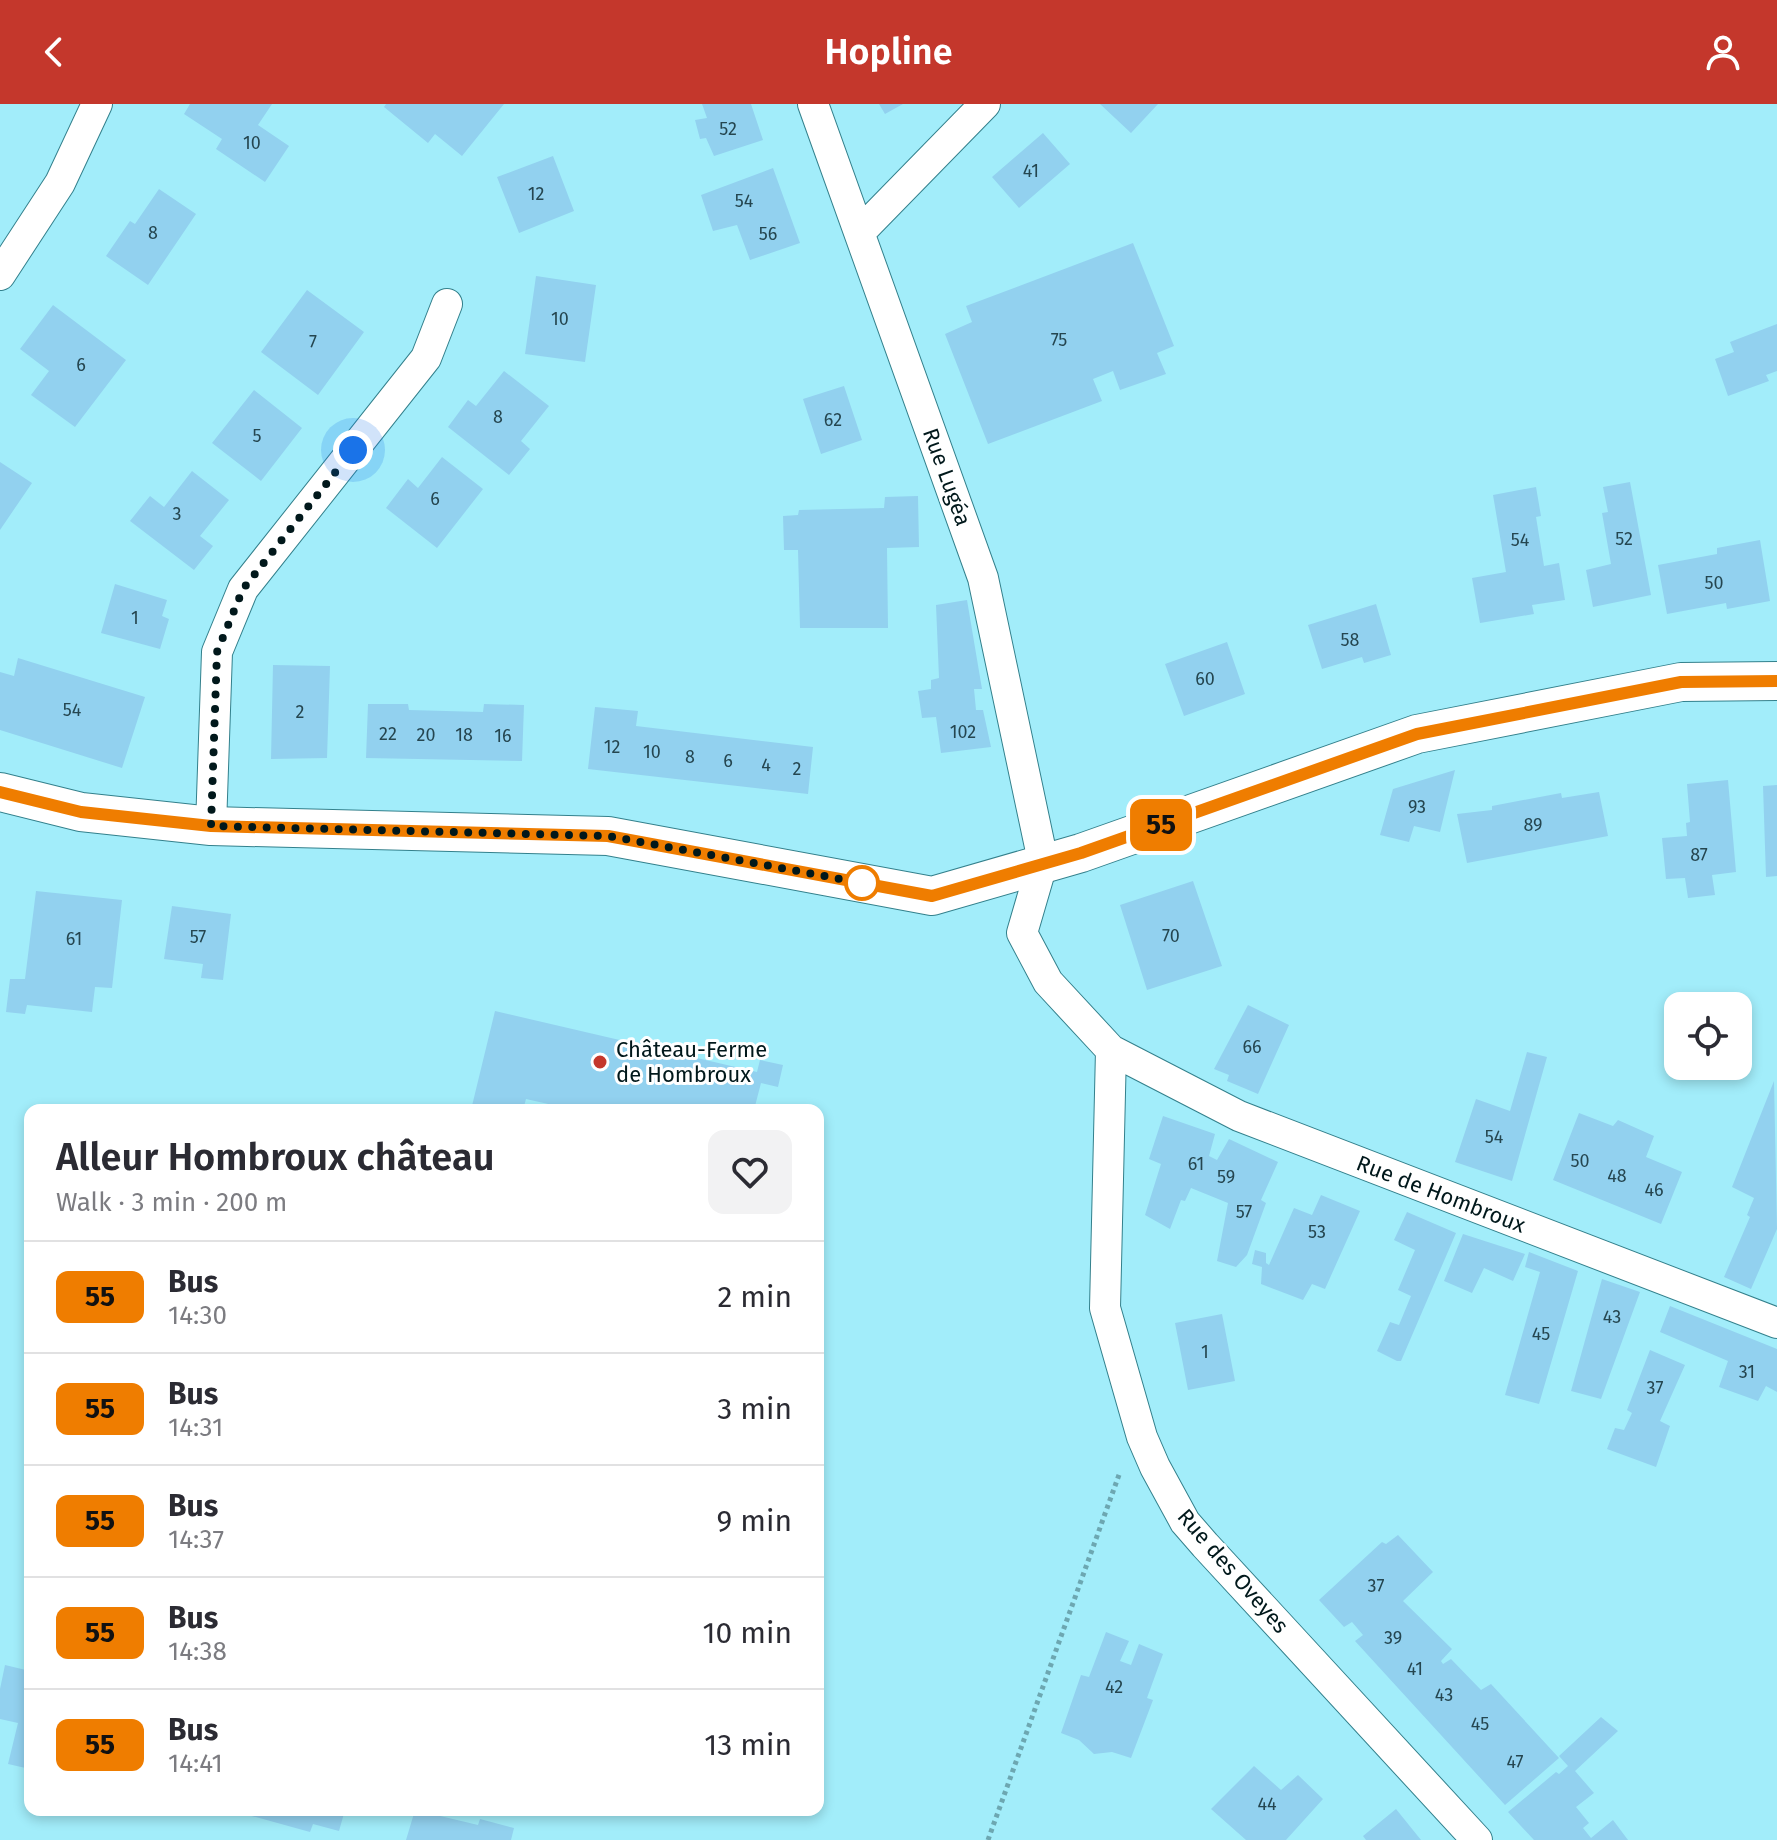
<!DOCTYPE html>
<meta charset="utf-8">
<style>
body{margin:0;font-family:"Fira Sans",sans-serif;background:#f2f2f3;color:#2b2b33;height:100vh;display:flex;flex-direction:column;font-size:30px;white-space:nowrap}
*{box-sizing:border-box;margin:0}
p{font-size:26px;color:#7c7c81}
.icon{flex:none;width:44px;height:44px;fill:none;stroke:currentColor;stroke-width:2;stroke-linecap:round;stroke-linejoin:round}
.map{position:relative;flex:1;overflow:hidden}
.details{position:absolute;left:24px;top:1000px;width:800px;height:712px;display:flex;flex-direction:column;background:#fff;border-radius:16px;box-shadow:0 4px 12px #0003}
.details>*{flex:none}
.badge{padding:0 16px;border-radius:12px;font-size:28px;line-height:52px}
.buttons{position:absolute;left:1664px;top:888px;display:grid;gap:16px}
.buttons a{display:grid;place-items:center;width:88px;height:88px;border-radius:16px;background:#fff;box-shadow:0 4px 12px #0003;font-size:40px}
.you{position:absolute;width:40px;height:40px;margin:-20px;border:6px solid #fff;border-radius:50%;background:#1a73e8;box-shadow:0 0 0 12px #1a73e833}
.map>.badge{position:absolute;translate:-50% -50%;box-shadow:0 0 0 4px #fff}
.round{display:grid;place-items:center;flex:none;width:84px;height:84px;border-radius:16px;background:#f2f2f3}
.headline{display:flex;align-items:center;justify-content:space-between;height:136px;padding:0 32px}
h1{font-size:38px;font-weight:600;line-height:60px}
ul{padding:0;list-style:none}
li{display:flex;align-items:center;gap:24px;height:112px;padding:0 32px;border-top:2px solid #e1e1e2}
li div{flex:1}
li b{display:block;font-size:30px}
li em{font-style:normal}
li .badge{min-width:88px;font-weight:700;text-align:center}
header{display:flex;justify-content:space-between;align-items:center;height:104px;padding:0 32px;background:#c4372c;color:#fff;font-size:36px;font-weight:600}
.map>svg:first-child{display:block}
</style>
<header><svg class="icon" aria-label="back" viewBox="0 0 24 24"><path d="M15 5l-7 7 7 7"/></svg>Hopline<svg class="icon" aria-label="person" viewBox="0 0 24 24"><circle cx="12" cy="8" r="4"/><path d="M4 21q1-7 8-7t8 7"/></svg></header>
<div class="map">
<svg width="1777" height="1736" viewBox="0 0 1777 1736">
<rect width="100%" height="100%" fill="#a2edfa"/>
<!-- building -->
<path fill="#92d1ef" d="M 190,0 L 272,0 L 258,21 L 289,42 L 265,78 L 216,45 L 222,35 L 184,10 Z
M 386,0 L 504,0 L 462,52 L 435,30 L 428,39 L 384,3 Z
M 702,0 L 751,0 L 763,36 L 714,52 L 706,34 L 700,35 L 695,16 L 707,14 Z
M 879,0 L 903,0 L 885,10 Z
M 1100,0 L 1158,0 L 1131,29 Z
M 1043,29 L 1070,60 L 1019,104 L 992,73 Z
M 553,52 L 574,107 L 519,129 L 497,73 Z
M 773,64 L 800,139 L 750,156 L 737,121 L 713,127 L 701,91 Z
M 159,85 L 196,110 L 148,181 L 106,152 L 130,117 L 135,120 Z
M 1133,139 L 1174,242 L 1157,249 L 1166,270 L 1120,286 L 1113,267 L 1093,275 L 1102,297 L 988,340 L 945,230 L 972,218 L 966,202 Z
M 536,172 L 596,181 L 585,258 L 525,250 Z
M 307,186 L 364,228 L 318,291 L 261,248 Z
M 53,201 L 126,256 L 75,323 L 31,291 L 49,267 L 20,245 Z
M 1777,220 L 1777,267 L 1766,271 L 1769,277 L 1728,292 L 1715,255 L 1734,248 L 1730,238 Z
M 504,267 L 549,302 L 521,337 L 530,345 L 509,371 L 448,323 L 468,296 L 476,302 Z
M 844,282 L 862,336 L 821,350 L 803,295 Z
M 254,286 L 302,324 L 261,377 L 212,339 Z
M 442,353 L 483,385 L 437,444 L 386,404 L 408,375 L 418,384 Z
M 0,358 L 32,379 L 0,426 Z
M 192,367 L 229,396 L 200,432 L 213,442 L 194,466 L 130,417 L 150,392 L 164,403 Z
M 1630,378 L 1651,491 L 1593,503 L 1586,466 L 1611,460 L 1602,409 L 1608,408 L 1603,383 Z
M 1536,383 L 1541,412 L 1536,413 L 1544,462 L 1559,459 L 1565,496 L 1532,501 L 1534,510 L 1480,519 L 1472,474 L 1506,468 L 1493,391 Z
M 918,392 L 919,443 L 887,444 L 888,524 L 800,524 L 798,446 L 784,446 L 783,412 L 798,411 L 799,406 L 884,404 L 885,393 Z
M 1760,436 L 1770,497 L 1727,505 L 1726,499 L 1667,510 L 1658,461 L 1717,450 L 1717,444 Z
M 115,480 L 167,496 L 162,512 L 169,515 L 160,545 L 101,529 Z
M 967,496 L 982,585 L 974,585 L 976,606 L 983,606 L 991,643 L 941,649 L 936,613 L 922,614 L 918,587 L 931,585 L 931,576 L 939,574 L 936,501 Z
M 1376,500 L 1391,551 L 1364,559 L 1362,553 L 1322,565 L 1308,521 Z
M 1227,538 L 1245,590 L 1184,612 L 1165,560 Z
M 18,554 L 145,593 L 122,664 L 0,626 L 0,568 L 14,572 Z
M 273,561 L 330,562 L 327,654 L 271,655 Z
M 368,600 L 408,600 L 409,606 L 483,608 L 484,600 L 524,601 L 522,657 L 366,654 Z
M 595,603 L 638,607 L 636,622 L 813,643 L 808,690 L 588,665 Z
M 1455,666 L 1440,728 L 1414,722 L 1409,738 L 1380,731 L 1393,685 Z
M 1728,676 L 1736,768 L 1712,771 L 1715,791 L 1688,794 L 1685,774 L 1666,775 L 1662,734 L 1687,732 L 1686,719 L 1690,718 L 1687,680 Z
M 1777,681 L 1777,772 L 1766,773 L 1763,682 Z
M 1599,688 L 1608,732 L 1467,759 L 1457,710 L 1492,706 L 1492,702 L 1561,689 L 1562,694 Z
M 1193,777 L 1222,862 L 1147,886 L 1120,801 Z
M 36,787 L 122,796 L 112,884 L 95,883 L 92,908 L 27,901 L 25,910 L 6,908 L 10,875 L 25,875 Z
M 172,802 L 231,810 L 223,876 L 201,874 L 203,860 L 164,855 Z
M 1248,901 L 1289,921 L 1258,990 L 1227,977 L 1229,971 L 1214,965 Z
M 495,907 L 757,968 L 760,956 L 783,961 L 778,983 L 761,979 L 754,1006 L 575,1006 L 526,995 L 523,1006 L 471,1006 Z
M 1527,948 L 1547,953 L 1512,1077 L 1455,1058 L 1476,995 L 1510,1007 Z
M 1774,977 L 1777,1125 L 1751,1185 L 1724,1173 L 1750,1113 L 1747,1111 L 1754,1094 L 1732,1083 Z
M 1579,1009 L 1613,1022 L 1618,1016 L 1654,1032 L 1646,1053 L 1682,1068 L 1661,1120 L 1553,1076 Z
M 1163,1012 L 1215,1030 L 1209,1052 L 1217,1056 L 1229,1035 L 1278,1058 L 1261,1096 L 1266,1099 L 1247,1151 L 1236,1163 L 1217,1157 L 1228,1099 L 1191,1084 L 1185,1097 L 1181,1096 L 1170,1125 L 1145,1111 L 1161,1060 L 1149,1055 Z
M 1321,1091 L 1360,1107 L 1325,1185 L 1312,1180 L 1303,1196 L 1261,1180 L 1262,1163 L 1252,1160 L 1255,1146 L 1266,1149 L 1266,1159 L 1269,1161 L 1294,1104 L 1312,1111 Z
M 1407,1108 L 1456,1129 L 1401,1257 L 1397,1257 L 1377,1247 L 1390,1218 L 1399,1221 L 1411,1192 L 1398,1186 L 1415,1146 L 1394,1136 Z
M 1463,1130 L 1525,1150 L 1513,1177 L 1484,1164 L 1472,1189 L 1444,1177 Z
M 1529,1148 L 1578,1167 L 1539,1300 L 1505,1291 L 1540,1168 L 1525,1163 Z
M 1602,1175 L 1640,1188 L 1601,1295 L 1571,1287 Z
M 1670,1202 L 1777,1245 L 1777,1288 L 1766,1282 L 1758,1297 L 1719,1283 L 1728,1257 L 1660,1228 Z
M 1222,1210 L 1235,1277 L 1188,1286 L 1175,1219 Z
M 1650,1246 L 1685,1261 L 1660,1317 L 1670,1322 L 1656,1363 L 1607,1345 L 1615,1324 L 1624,1326 L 1632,1309 L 1627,1306 Z
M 1398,1431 L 1433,1468 L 1403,1497 L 1452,1545 L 1441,1557 L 1443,1560 L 1451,1555 L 1481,1586 L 1491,1580 L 1559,1654 L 1505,1701 L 1355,1537 L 1363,1531 L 1352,1518 L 1344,1523 L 1319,1496 L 1382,1438 L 1386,1440 Z
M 1106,1528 L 1129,1537 L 1120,1557 L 1131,1561 L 1139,1540 L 1163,1550 L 1147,1594 L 1153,1596 L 1131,1654 L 1112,1648 L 1094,1650 L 1079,1636 L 1061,1629 L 1081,1571 L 1089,1573 Z
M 5,1561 L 30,1567 L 30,1665 L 8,1660 L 18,1619 L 0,1615 L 0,1585 Z
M 1601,1613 L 1618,1627 L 1575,1667 L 1594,1689 L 1576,1703 L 1589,1719 L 1583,1724 L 1591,1734 L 1613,1716 L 1628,1736 L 1534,1736 L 1508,1708 L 1556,1668 L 1559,1670 L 1568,1662 L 1559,1652 Z
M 1254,1662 L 1281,1686 L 1298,1671 L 1323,1695 L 1286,1736 L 1246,1736 L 1211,1705 Z
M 1396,1705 L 1421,1736 L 1366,1736 L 1363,1732 Z
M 242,1706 L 345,1706 L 339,1727 L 313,1720 L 310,1728 L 241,1709 Z
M 415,1706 L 478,1721 L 480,1715 L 514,1724 L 511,1736 L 406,1736 Z"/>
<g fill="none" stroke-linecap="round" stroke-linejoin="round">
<defs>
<path id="minor" d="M 813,0 L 983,474 L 1043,757 L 1022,829 L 1048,878 L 1111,946 L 1239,1012 L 1777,1219
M 860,128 L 985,0
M 0,171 L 60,79 L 97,0
M 211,722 L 217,548 L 243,485 L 426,254 L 447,200
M 1111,946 L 1105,1204 L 1142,1333 L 1155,1363 L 1185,1418 L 1205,1441 L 1477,1736"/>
<path id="tertiary" d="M 0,688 L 81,708 L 211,722 L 608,732 L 932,792 L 1081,749 L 1417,630 L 1681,578 L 1777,577"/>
</defs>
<!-- minor casing -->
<use href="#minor" stroke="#33808c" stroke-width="32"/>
<!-- tertiary casing -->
<use href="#tertiary" stroke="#33808c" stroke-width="40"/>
<!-- path -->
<path stroke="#6da7b1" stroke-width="5" stroke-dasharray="4 4" stroke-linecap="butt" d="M 988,1736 L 1120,1368"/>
<!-- minor -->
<use href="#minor" stroke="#fff" stroke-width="30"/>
<!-- tertiary -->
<use href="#tertiary" stroke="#fff" stroke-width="38"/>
</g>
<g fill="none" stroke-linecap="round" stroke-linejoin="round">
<defs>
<path id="line" d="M 0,688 L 81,708 L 211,722 L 608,732 L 932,792 L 1081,749 L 1417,630 L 1681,578 L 1777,577"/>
</defs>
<!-- line casing -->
<use href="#line" stroke="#fff" stroke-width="18"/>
<!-- line -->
<use href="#line" stroke="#ef7d00" stroke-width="12"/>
<!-- walk -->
<path stroke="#01181b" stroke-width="8" stroke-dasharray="0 14.4" d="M 353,346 L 243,485 L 217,548 L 211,722 L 608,732 L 873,781 L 862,779"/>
</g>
<!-- markers -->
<circle fill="#fff" stroke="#ef7d00" stroke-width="4" cx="862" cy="779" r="16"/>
<circle fill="#c4372c" stroke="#fff" stroke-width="3" cx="600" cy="958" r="8"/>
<g text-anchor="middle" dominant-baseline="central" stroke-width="6" stroke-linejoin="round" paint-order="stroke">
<!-- number labels -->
<g font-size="18" fill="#254650">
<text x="728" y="25">52</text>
<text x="252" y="39">10</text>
<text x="1031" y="67">41</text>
<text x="536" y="90">12</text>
<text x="744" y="97">54</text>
<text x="153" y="129">8</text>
<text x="768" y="130">56</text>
<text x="560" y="215">10</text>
<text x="1059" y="236">75</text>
<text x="313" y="238">7</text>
<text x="81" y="261">6</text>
<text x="498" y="313">8</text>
<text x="833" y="316">62</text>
<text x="257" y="332">5</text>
<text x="435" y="395">6</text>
<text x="177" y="410">3</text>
<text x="1624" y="435">52</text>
<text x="1520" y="436">54</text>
<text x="1714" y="479">50</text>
<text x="135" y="514">1</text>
<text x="1350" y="536">58</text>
<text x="1205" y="575">60</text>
<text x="72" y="606">54</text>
<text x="300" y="608">2</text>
<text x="963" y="628">102</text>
<text x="388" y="630">22</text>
<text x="426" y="631">20</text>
<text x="464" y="631">18</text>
<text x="503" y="632">16</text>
<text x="612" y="643">12</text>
<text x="652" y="648">10</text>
<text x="690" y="653">8</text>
<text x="728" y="657">6</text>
<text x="766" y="661">4</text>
<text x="797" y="665">2</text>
<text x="1417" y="703">93</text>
<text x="1533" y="721">89</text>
<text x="1699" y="751">87</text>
<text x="1171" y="832">70</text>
<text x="198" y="833">57</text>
<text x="74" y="835">61</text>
<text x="1252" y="943">66</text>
<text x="1494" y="1033">54</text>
<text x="1580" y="1057">50</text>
<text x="1196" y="1060">61</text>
<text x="1617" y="1072">48</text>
<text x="1226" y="1073">59</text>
<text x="1654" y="1086">46</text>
<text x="1244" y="1108">57</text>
<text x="1317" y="1128">53</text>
<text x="1612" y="1213">43</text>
<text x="1541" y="1230">45</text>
<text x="1205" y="1248">1</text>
<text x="1747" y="1268">31</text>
<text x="1655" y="1284">37</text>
<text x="1376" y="1482">37</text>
<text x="1393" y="1534">39</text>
<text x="1415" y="1565">41</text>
<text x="1114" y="1583">42</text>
<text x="1444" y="1591">43</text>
<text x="1480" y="1620">45</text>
<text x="1515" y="1658">47</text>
<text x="1267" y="1700">44</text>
</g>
<!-- street labels -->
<g font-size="22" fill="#01181b" stroke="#fff">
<text transform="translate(947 373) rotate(70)">Rue Lugéa</text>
<text transform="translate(1441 1090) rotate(21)">Rue de Hombroux</text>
<text transform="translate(1233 1467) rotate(49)">Rue des Oveyes</text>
</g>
<!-- poi labels -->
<g font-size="22" fill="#01181b" stroke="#fff" text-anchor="start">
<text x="616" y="945">Château-Ferme<tspan x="616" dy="25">de Hombroux</tspan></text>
</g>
</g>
</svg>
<div class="buttons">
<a><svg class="icon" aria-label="locate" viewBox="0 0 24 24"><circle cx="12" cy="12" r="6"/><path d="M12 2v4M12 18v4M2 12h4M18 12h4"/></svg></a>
</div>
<div class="you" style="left:353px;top:346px"></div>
<b class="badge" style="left:1161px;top:721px;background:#ef7d00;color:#111">55</b>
<section class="details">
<div class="headline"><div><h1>Alleur Hombroux château</h1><p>Walk · 3 min · 200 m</p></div><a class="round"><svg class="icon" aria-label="heart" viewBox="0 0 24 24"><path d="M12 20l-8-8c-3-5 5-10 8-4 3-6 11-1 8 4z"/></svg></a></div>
<ul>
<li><span class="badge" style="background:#ef7d00;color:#111">55</span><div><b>Bus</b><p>14:30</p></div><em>2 min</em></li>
<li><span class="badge" style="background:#ef7d00;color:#111">55</span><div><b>Bus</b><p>14:31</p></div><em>3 min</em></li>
<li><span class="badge" style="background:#ef7d00;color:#111">55</span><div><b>Bus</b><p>14:37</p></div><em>9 min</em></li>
<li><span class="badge" style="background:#ef7d00;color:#111">55</span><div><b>Bus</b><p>14:38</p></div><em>10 min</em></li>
<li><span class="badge" style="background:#ef7d00;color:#111">55</span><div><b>Bus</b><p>14:41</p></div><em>13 min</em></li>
</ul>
</section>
</div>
